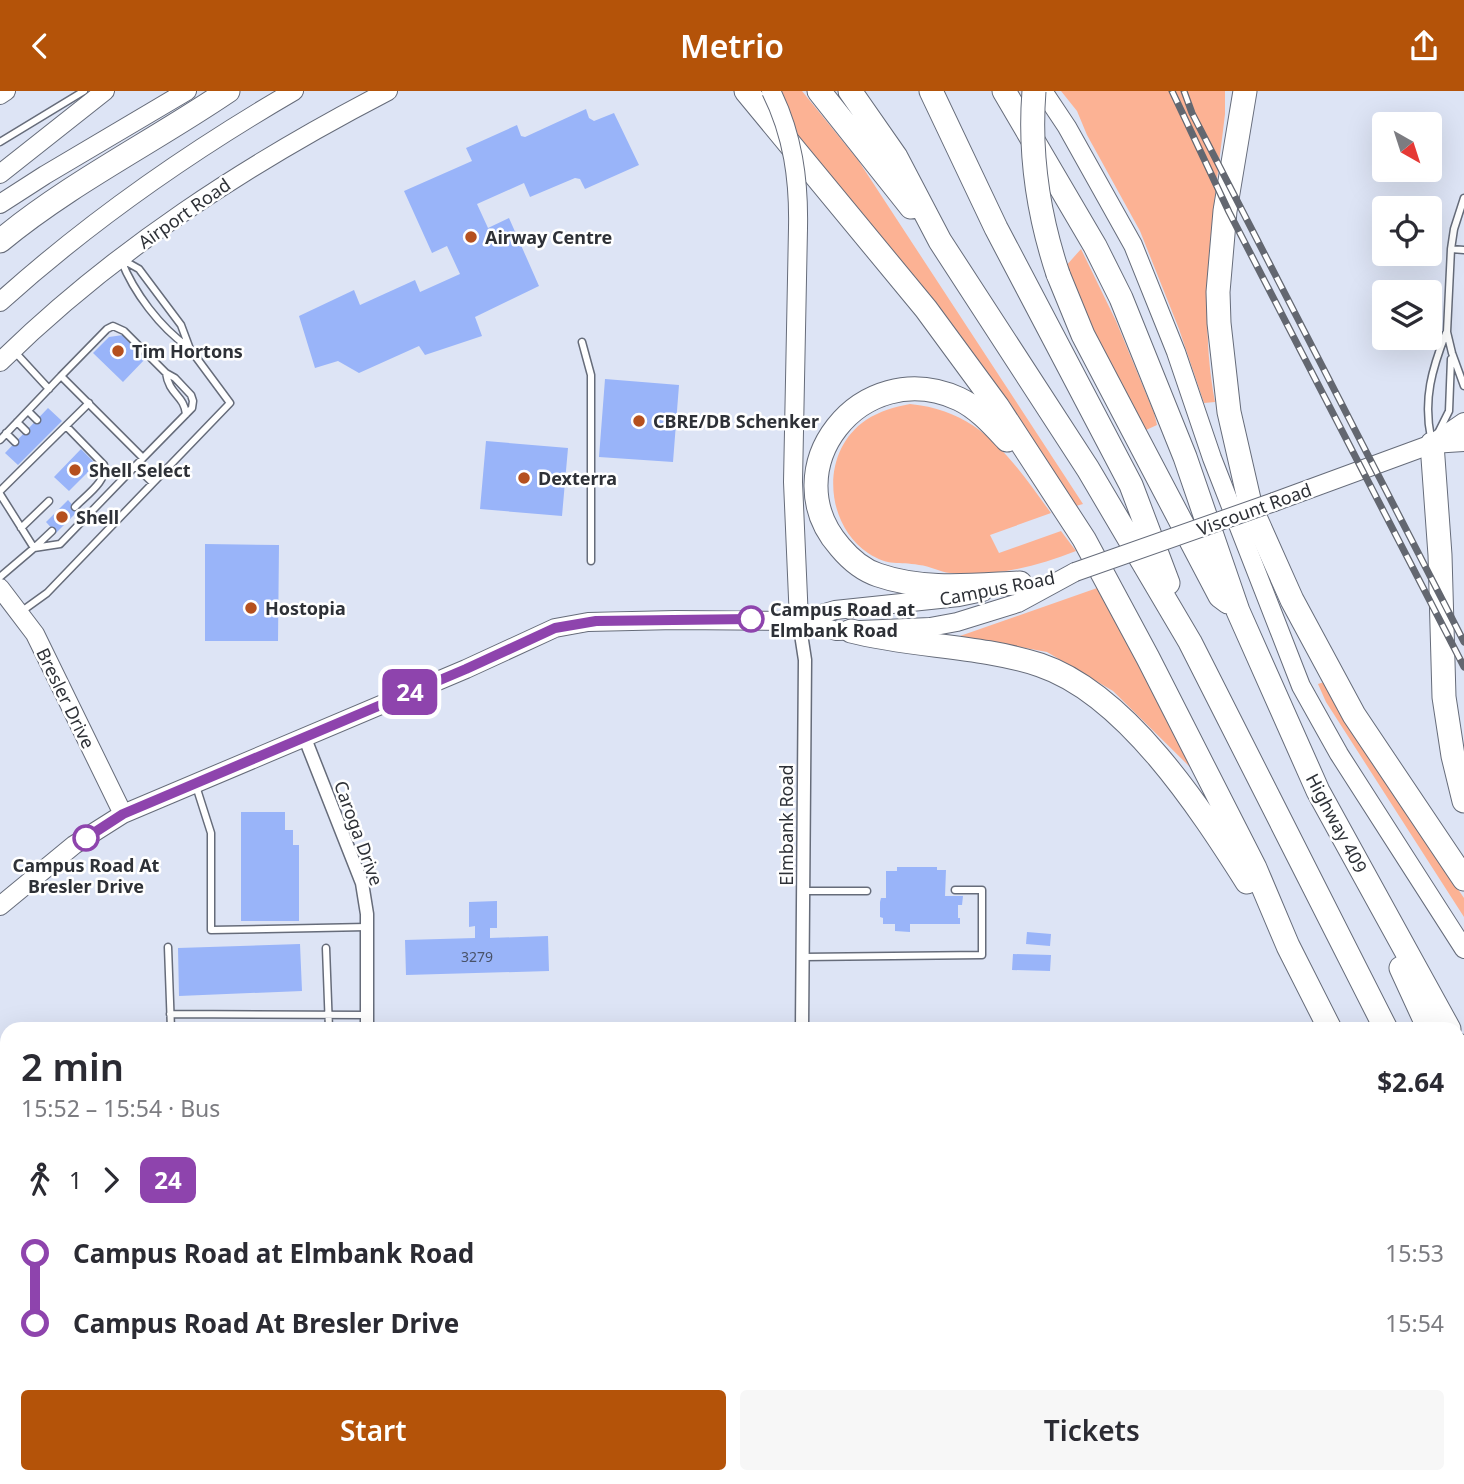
<!DOCTYPE html>
<meta charset="utf-8">
<style>
body{margin:0;font-family:"Noto Sans",sans-serif;background:#f7f7f7;color:#2b2b33;height:100vh;display:flex;flex-direction:column;font-size:26px;white-space:nowrap}
*{box-sizing:border-box;margin:0}
p{font-size:23px;color:#7c7c81}
.icon{flex:none;width:38px;height:38px;fill:none;stroke:currentColor;stroke-width:2;stroke-linecap:round;stroke-linejoin:round}
.map{position:relative;flex:1;overflow:hidden}
.side{position:absolute;left:0px;top:931px;width:1465px;height:462px;display:flex;flex-direction:column;background:#fff;border-radius:21px 21px 0 0;box-shadow:0 7px 28px #0002}
.side>*{flex:none}
.badge{padding:0 14px;border-radius:10px;font-size:24px;line-height:46px}
.needle{width:46px;rotate:141deg}
.fabs{position:absolute;left:1372px;top:21px;display:grid;gap:14px}
.fabs a{display:grid;place-items:center;width:70px;height:70px;border-radius:7px;background:#fff;box-shadow:0 7px 28px #0002;font-size:35px}
.map>.badge{position:absolute;translate:-50% -50%;box-shadow:0 0 0 4px #fff}
.legs{display:flex;align-items:center;gap:10px;height:77px;padding:0 21px;font-size:23px}
.legs p{margin-inline-start:auto}
.overview{display:flex;align-items:center;justify-content:space-between;height:119px;padding:0 21px}
h1{font-size:38px;font-weight:600;line-height:52px}
.action{display:flex;gap:14px;margin-top:auto;padding:14px 21px}
.action a{flex:1;height:80px;border-radius:7px;background:#b45309;color:#fff;font-size:28px;font-weight:600;line-height:80px;text-align:center}
.action a+a{background:#f7f7f7;color:#2b2b33}
ul{padding:0 21px;list-style:none}
li{display:flex;align-items:center;gap:24px;height:70px;font-size:26px}
li i{display:grid;place-items:center;width:10px;height:100%;margin:0 9px;background:currentColor}
li i::after{content:'';width:18px;height:18px;margin:-9px;border:5px solid;border-radius:50%;background:#fff}
li p{margin-inline-start:auto}
li:first-child i{background:linear-gradient(#0000 50%,currentColor 0)}
li:last-child i{background:linear-gradient(currentColor 50%,#0000 0)}
header{display:flex;justify-content:space-between;align-items:center;height:91px;padding:0 21px;background:#b45309;color:#fff;font-size:32px;font-weight:600}
.map>svg:first-child{display:block}
</style>
<header><svg class="icon" aria-label="back" viewBox="0 0 24 24"><path d="M15 5l-7 7 7 7"/></svg>Metrio<svg class="icon" aria-label="share" viewBox="0 0 24 24"><path d="M12 15V3M7 8l5-5 5 5M5 13v7h14v-7"/></svg></header>
<div class="map">
<svg width="1464" height="1393" viewBox="0 0 1464 1393">
<rect width="100%" height="100%" fill="#dde4f5"/>
<!-- green -->
<path fill="#fcb294" d="M 782,0 L 802,0 L 858,69 L 1083,413 L 1076,415 L 967,258 L 799,47 Z
M 1061,0 L 1225,0 L 1225,23 C 1214,117 1197,216 1215,311 L 1204,312 L 1179,238 L 1140,140 L 1087,44 L 1077,20 Z
M 1081,158 L 1116,230 L 1154,322 L 1157,334 L 1146,339 L 1094,243 L 1065,176 Z
M 910,313 C 982,320 1011,368 1051,422 L 990,444 L 999,462 L 1061,440 L 1076,460 C 1036,476 994,486 950,482 C 940,481 930,475 919,474 C 898,470 889,476 868,462 C 824,432 820,360 866,329 C 880,320 894,316 910,313 Z
M 1100,496 L 1193,679 L 1113,600 L 1047,561 L 960,545 Z
M 1324,591 L 1400,712 L 1464,807 L 1464,826 L 1326,611 L 1318,593 Z"/>
<!-- building -->
<path fill="#99b4f9" d="M 586,18 L 589,27 L 594,30 L 614,22 L 639,74 L 585,98 L 580,88 L 575,87 L 530,106 L 524,92 L 477,113 L 488,137 L 509,127 L 539,195 L 475,226 L 482,245 L 425,264 L 419,255 L 359,282 L 338,270 L 315,277 L 299,225 L 354,199 L 360,214 L 415,189 L 420,201 L 460,183 L 447,155 L 432,162 L 404,100 L 472,70 L 466,57 L 517,34 L 521,45 L 525,46 Z
M 123,244 L 126,247 L 127,245 L 146,267 L 123,291 L 93,262 L 109,246 Z
M 605,288 L 679,294 L 673,371 L 599,366 Z
M 48,317 L 62,330 L 18,374 L 5,362 Z
M 486,350 L 568,357 L 562,425 L 480,418 Z
M 81,358 L 96,373 L 69,400 L 54,386 Z
M 68,409 L 78,420 L 56,442 L 46,431 Z
M 205,453 L 279,454 L 278,550 L 205,550 Z
M 241,721 L 285,721 L 285,739 L 293,739 L 293,754 L 299,754 L 299,830 L 241,830 Z
M 897,776 L 937,776 L 937,779 L 946,779 L 945,805 L 963,805 L 962,814 L 958,814 L 958,827 L 960,827 L 960,833 L 910,833 L 910,841 L 895,840 L 895,833 L 883,833 L 883,827 L 880,826 L 880,811 L 881,807 L 886,807 L 886,780 L 897,780 Z
M 497,810 L 497,837 L 490,837 L 490,847 L 548,845 L 549,880 L 406,884 L 405,849 L 475,847 L 475,835 L 469,836 L 469,811 Z
M 1027,841 L 1051,843 L 1050,855 L 1026,853 Z
M 300,853 L 302,900 L 179,905 L 178,857 Z
M 1013,863 L 1051,864 L 1050,880 L 1012,879 Z
M 0,1101 L 7,1102 L 7,1177 L 0,1177 Z
M 0,1217 L 7,1217 L 7,1358 L 0,1358 Z
M 665,1386 L 746,1386 L 746,1393 L 665,1393 Z"/>
<g fill="none" stroke-linecap="round" stroke-linejoin="round">
<defs>
<path id="lane" d="M 0,51 L 84,0
M 1464,107 L 1454,138 L 1451,158 L 1447,241 L 1452,262 L 1464,295
M 1451,158 L 1464,159
M 121,169 C 134,202 160,236 188,256
M 582,251 L 591,284 L 591,470
M 14,260 L 49,298
M 166,282 C 169,304 184,304 186,323
M 61,285 L 107,238 L 113,235 L 124,240 L 166,282 L 175,287 L 191,304 L 193,310 L 192,317 L 143,367
M 28,320 L 37,329
M 17,331 L 26,340
M 66,335 L 104,374 C 108,390 85,405 75,416
M 6,342 L 15,351
M 1438,342 L 1449,320 L 1451,268
M 1431,347 C 1423,308 1432,278 1446,242
M 0,349 L 61,285 L 143,367 L 60,453 L 34,457 L 0,486
M 135,375 L 153,392
M 0,400 L 89,312
M 0,403 L 34,457 L 52,440
M 21,437 L 49,410
M 22,520 L 47,502 L 230,312 L 190,258 L 181,234 L 139,178 L 123,169
M 196,695 L 211,742 L 211,839 L 367,836
M 804,800 L 867,800
M 168,856 L 171,938
M 326,857 L 329,938
M 803,866 L 982,864 L 982,799 L 955,799
M 170,923 L 367,924
M 608,1386 L 609,1393
M 642,1386 L 642,1393
M 764,1391 L 764,1386"/>
<path id="street" d="M 799,530 L 805,569 L 802,938
M 304,645 L 362,792 L 367,823 L 367,938
M 802,1386 L 802,1393
M 1341,1386 L 1401,1393
M 366,1393 L 366,1386"/>
<path id="secondary" d="M 1043,0 L 1067,36 L 1133,154 L 1176,261 L 1212,367 L 1301,595 L 1339,663 L 1464,858
M 0,4 L 6,0
M 0,83 L 105,0
M 0,113 L 45,84 L 187,0
M 798,137 L 793,391 L 799,530
M 0,211 C 90,130 189,61 294,0
M 0,271 C 114,159 247,73 388,0
M 1432,353 L 1464,351
M 1274,411 L 1432,353 L 1464,331
M 0,497 L 35,543 L 123,723
M 800,529 L 835,519 L 959,506 L 983,501
M 0,815 L 74,754 L 123,723 L 466,578 L 555,537 L 588,531 L 676,529 L 799,530 L 837,540 L 930,536 L 957,531 L 1018,512 L 1075,481"/>
<path id="highway" d="M 746,0 L 926,218 L 998,316 L 1084,448 L 1148,567 L 1255,777 L 1288,855 L 1330,938
M 819,0 L 911,116
M 850,0 L 896,66 L 940,150 L 1088,378 L 1190,551 L 1386,938
M 931,0 L 996,137 L 1131,394 L 1168,492
M 1004,0 L 1095,155 L 1121,207 L 1185,366 L 1238,520 L 1318,700 L 1449,938
M 1245,0 L 1225,120 L 1218,201 L 1219,232 L 1229,321 L 1251,417 L 1292,509 L 1354,624 L 1464,788
M 0,150 C 70,92 153,51 228,0
M 1058,183 L 1083,244 L 1220,505 L 1228,511
M 1007,349 C 993,334 978,317 959,308 C 860,263 772,379 840,456 C 850,468 863,479 878,484 C 924,500 973,494 1020,492
M 1432,353 L 1440,464 L 1444,606 L 1453,665 L 1464,710
M 851,540 C 913,556 979,554 1040,574 C 1126,603 1200,717 1247,791
M 1401,877 L 1429,938
M 1458,954 L 1464,965
M 1458,996 L 1464,1008
M 1458,1044 L 1464,1056
M 1458,1121 L 1464,1137
M 1458,1234 L 1464,1250"/>
</defs>
<!-- lane casing -->
<use href="#lane" stroke="#666c7a" stroke-width="9"/>
<!-- street casing -->
<use href="#street" stroke="#666c7a" stroke-width="15"/>
<!-- secondary casing -->
<use href="#secondary" stroke="#666c7a" stroke-width="20"/>
<!-- highway casing -->
<use href="#highway" stroke="#666c7a" stroke-width="25"/>
<!-- lane -->
<use href="#lane" stroke="#fff" stroke-width="6"/>
<!-- street -->
<use href="#street" stroke="#fff" stroke-width="12"/>
<!-- secondary -->
<use href="#secondary" stroke="#fff" stroke-width="18"/>
<!-- highway -->
<use href="#highway" stroke="#fff" stroke-width="23"/>
<defs>
<path id="rail" d="M 1172,0 L 1229,121 L 1464,576
M 1184,0 L 1192,22 L 1464,551"/>
</defs>
<!-- rail casing -->
<use href="#rail" stroke="#636770" stroke-width="7"/>
<!-- rail -->
<use href="#rail" stroke="#fff" stroke-width="4.5" stroke-dasharray="13" stroke-linecap="butt"/>
<defs>
<path id="secondary-bridge" d="M 771,0 C 793,44 799,89 798,137
M 1075,481 L 1274,411"/>
<path id="highway-bridge" d="M 1034,0 C 1029,63 1038,123 1058,183"/>
</defs>
<!-- secondary-bridge casing -->
<use href="#secondary-bridge" stroke="#666c7a" stroke-width="20" stroke-linecap="butt"/>
<!-- highway-bridge casing -->
<use href="#highway-bridge" stroke="#666c7a" stroke-width="25" stroke-linecap="butt"/>
<!-- secondary-bridge -->
<use href="#secondary-bridge" stroke="#fff" stroke-width="18"/>
<!-- highway-bridge -->
<use href="#highway-bridge" stroke="#fff" stroke-width="23"/>
</g>
<g fill="none" stroke-linecap="round" stroke-linejoin="round">
<defs>
<path id="line-1" d="M 86,747 L 123,723 L 466,578 L 555,537 L 596,530 L 751,528"/>
</defs>
<!-- line-1 casing -->
<use href="#line-1" stroke="#fff" stroke-width="16"/>
<!-- line-1 -->
<use href="#line-1" stroke="#8e44ad" stroke-width="10"/>
</g>
<!-- markers -->
<g fill="#b5501f" stroke="#fff" stroke-width="2.5">
<circle cx="471" cy="146" r="7"/>
<circle cx="118" cy="260" r="7"/>
<circle cx="639" cy="330" r="7"/>
<circle cx="75" cy="379" r="7"/>
<circle cx="524" cy="387" r="7"/>
<circle cx="62" cy="426" r="7"/>
<circle cx="251" cy="517" r="7"/>
</g>
<g fill="#fff" stroke="#8e44ad" stroke-width="3.5">
<circle cx="751" cy="528" r="12"/>
<circle cx="86" cy="747" r="12"/>
</g>
<g text-anchor="middle" dominant-baseline="central" stroke-width="5" stroke-linejoin="round" paint-order="stroke">
<!-- number labels -->
<g font-size="14" fill="#495268">
<text x="477" y="865">3279</text>
</g>
<!-- street labels -->
<g font-size="18" fill="#2e3137" stroke="#fff">
<text transform="translate(184 122) rotate(-35)">Airport Road</text>
<text transform="translate(1254 418) rotate(-20)">Viscount Road</text>
<text transform="translate(997 497) rotate(-11)">Campus Road</text>
<text transform="translate(66 607) rotate(64)">Bresler Drive</text>
<text transform="translate(1337 732) rotate(62)">Highway 409</text>
<text transform="translate(786 734) rotate(-90)">Elmbank Road</text>
<text transform="translate(359 742) rotate(70)">Caroga Drive</text>
</g>
<!-- poi labels -->
<g font-size="18" font-weight="bold" fill="#2e3137" stroke="#fff" text-anchor="start">
<text x="485" y="146">Airway Centre</text>
<text x="132" y="260">Tim Hortons</text>
<text x="653" y="330">CBRE/DB Schenker</text>
<text x="89" y="379">Shell Select</text>
<text x="538" y="387">Dexterra</text>
<text x="76" y="426">Shell</text>
<text x="265" y="517">Hostopia</text>
</g>
<!-- stop labels -->
<g font-size="18" font-weight="bold" fill="#2e3137" stroke="#fff" text-anchor="start">
<text x="770" y="518">Campus Road at<tspan x="770" dy="21">Elmbank Road</tspan></text>
<text x="86" y="774" text-anchor="middle">Campus Road At<tspan x="86" dy="21">Bresler Drive</tspan></text>
</g>
</g>
</svg>
<div class="fabs">
<a><svg class="needle" viewBox="-14 -14 28 28"><path d="M0-13l5 13h-10z" fill="#e53935"/><path d="M0 13l5-13h-10z" fill="#7c7c81"/></svg></a>
<a><svg class="icon" aria-label="locate" viewBox="0 0 24 24"><circle cx="12" cy="12" r="6"/><path d="M12 2v4M12 18v4M2 12h4M18 12h4"/></svg></a>
<a><svg class="icon" aria-label="layers" viewBox="0 0 24 24"><path d="M12 4l9 5-9 5-9-5zM3 14l9 5 9-5"/></svg></a>
</div>
<b class="badge" style="left:410px;top:601px;background:#8e44ad;color:#fff">24</b>
<section class="side">
<div class="overview"><div><h1>2 min</h1><p>15:52 – 15:54 · Bus</p></div><b>$2.64</b></div>
<div class="legs"><svg class="icon" aria-label="walk" viewBox="0 0 24 24"><circle cx="13" cy="4" r="2"/><path d="M13 8l-2 6 4 7M11 14l-3 7M7 12l3-4h3l4 4"/></svg>1<svg class="icon" aria-label="forward" viewBox="0 0 24 24"><path d="M9 5l7 7-7 7"/></svg><b class="badge" style="background:#8e44ad;color:#fff">24</b></div>
<ul>
<li><i style="color:#8e44ad"></i><b>Campus Road at Elmbank Road</b><p>15:53</p></li>
<li><i style="color:#8e44ad"></i><b>Campus Road At Bresler Drive</b><p>15:54</p></li>
</ul>
<div class="action"><a>Start</a><a>Tickets</a></div>
</section>
</div>
